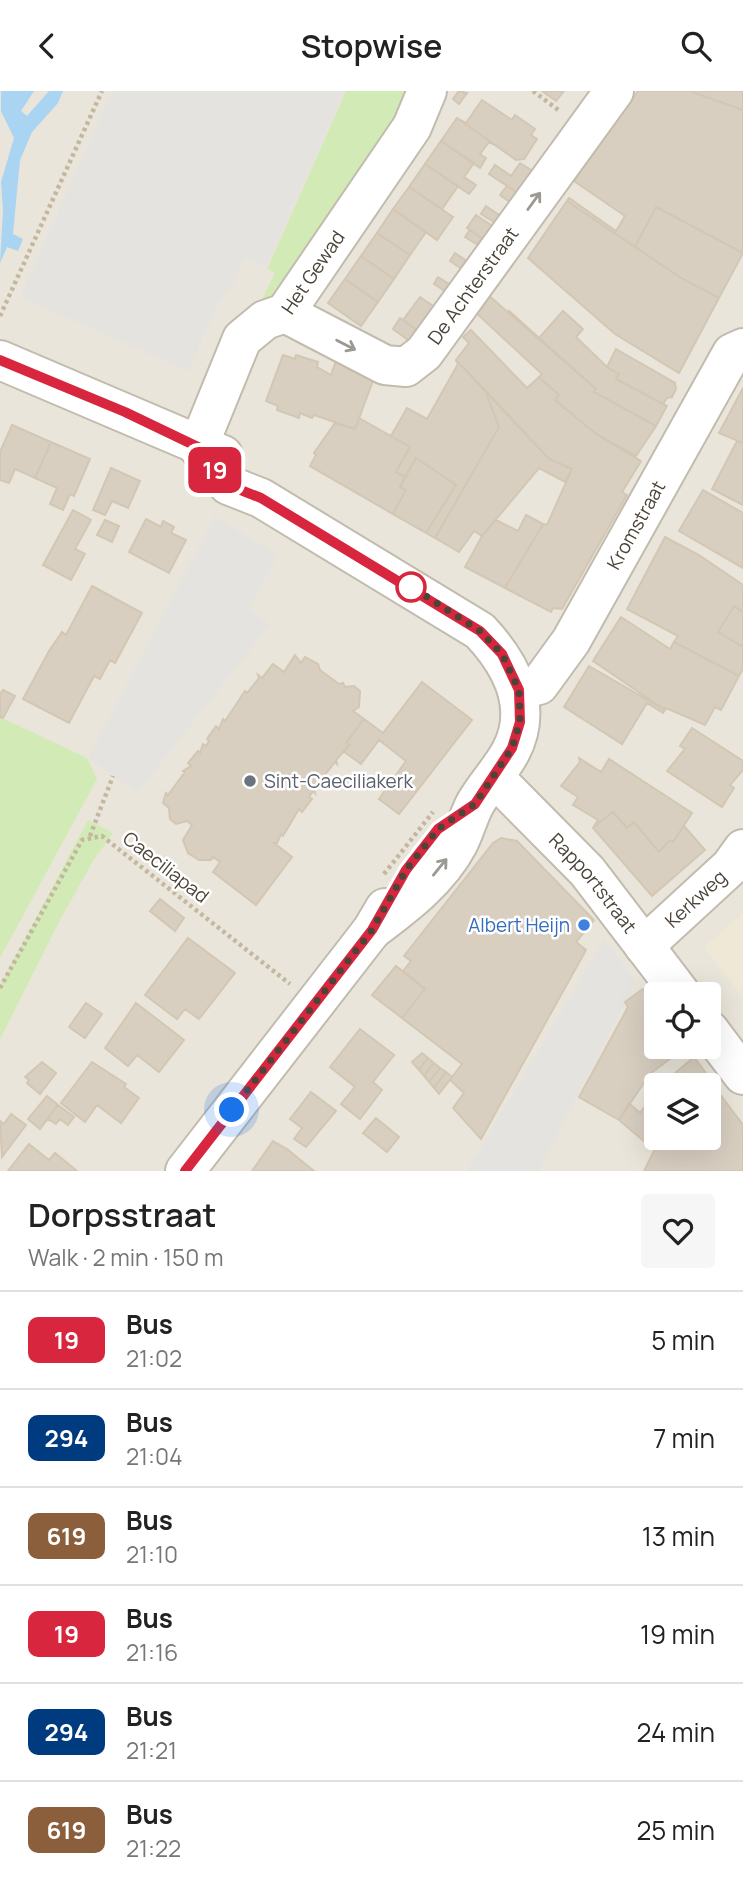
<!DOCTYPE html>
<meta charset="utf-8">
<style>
body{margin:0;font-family:Manrope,sans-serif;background:#f6f6f6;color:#222;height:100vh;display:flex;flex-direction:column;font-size:26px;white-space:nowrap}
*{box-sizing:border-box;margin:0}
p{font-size:23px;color:#767676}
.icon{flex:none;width:38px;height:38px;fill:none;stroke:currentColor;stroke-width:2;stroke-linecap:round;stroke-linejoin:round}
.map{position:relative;height:1080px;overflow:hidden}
.side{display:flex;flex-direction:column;background:#fff;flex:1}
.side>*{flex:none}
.badge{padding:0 14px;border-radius:10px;font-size:24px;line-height:46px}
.fabs{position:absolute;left:644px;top:891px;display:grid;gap:14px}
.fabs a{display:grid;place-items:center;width:77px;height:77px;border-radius:7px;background:#fff;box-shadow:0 7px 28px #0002;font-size:35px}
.you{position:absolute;width:35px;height:35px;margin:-18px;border:5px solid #fff;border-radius:50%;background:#1a73e8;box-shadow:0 0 0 10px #1a73e833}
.map>.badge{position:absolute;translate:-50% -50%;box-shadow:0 0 0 4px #fff}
.round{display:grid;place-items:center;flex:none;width:74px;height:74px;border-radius:7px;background:#f6f6f6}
.summary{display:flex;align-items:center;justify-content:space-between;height:119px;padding:0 28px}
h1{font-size:33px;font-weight:600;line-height:52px}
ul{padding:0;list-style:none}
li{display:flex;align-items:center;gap:21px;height:98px;padding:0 28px;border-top:2px solid #e0e0e0}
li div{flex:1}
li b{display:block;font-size:26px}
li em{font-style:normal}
li .badge{min-width:77px;font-weight:700;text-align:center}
header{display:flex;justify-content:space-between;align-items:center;height:91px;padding:0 28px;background:#fff;font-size:32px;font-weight:600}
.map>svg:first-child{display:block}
</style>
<header><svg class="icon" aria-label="back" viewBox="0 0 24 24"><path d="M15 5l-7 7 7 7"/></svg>Stopwise<svg class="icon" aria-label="search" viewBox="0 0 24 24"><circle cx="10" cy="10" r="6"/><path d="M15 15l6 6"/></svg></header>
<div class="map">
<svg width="743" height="1080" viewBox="0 0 743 1080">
<rect width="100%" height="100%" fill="#f6f3ec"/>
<!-- residential -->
<path fill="#eae5da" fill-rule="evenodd" d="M 0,0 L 743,0 L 743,1080 L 0,1080 ZM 656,903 L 709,903 L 709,956 L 656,956 ZM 656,994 L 709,994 L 709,1046 L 656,1046 Z"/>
<!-- education -->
<path fill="#efe8d6" d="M 743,822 L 743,907 L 704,856 Z"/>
<!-- green -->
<path fill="#d2eab5" d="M 346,0 L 416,0 L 272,213 L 258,215 L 254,213 L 261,210 L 275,182 L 267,178 Z
M 0,626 L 87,667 L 97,688 L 0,867 Z
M 88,729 L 113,742 L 93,770 L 60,829 L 0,948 L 0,895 Z"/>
<!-- parking -->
<path fill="#e5e3e0" d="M 112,0 L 345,0 L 266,176 L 244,168 L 234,193 L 219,211 L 188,280 L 20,206 Z
M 215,425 L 278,465 L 249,517 L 270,534 L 137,702 L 88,667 Z
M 604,848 L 636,890 L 539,1080 L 467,1080 Z"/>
<!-- water -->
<path fill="#a9d4f2" d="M 1,0 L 34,0 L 21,20 L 27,25 L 49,0 L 63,0 L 58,12 L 32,41 L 20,69 L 13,143 L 23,148 L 18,160 L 7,156 L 0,172 L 3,119 L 1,91 L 14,47 L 1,20 Z"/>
<!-- building -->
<path fill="#d8cfc1" stroke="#d3c7b4" stroke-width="2" d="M 459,0 L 467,2 L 459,13 L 453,8 Z
M 542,0 L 564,0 L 556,10 Z
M 638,0 L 690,0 L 743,19 L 743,162 L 656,116 L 635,156 L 567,110 L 569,107 L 616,140 L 625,125 L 574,90 Z
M 690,0 L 743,0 L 743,19 L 701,4 Z
M 482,9 L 512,29 L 515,24 L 535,38 L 531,44 L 537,48 L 524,68 L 516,69 L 457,27 L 466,32 Z
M 457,27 L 498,56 L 489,51 L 480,63 L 486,67 L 480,77 L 441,50 Z
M 441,50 L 474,72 L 464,86 L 476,94 L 469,103 L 425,73 Z
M 520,72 L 533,80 L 518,102 L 489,83 L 495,74 L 511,85 Z
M 425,73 L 458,95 L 442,118 L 409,96 Z
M 507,95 L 518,102 L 511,112 L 500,104 Z
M 409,96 L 453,126 L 437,149 L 393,118 Z
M 567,110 L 681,187 L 719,207 L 679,282 L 615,243 L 528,167 Z
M 486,115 L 502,126 L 497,133 L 481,123 Z
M 656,116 L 743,162 L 719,207 L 681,187 L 635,156 Z
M 393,118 L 426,141 L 410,164 L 377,142 Z
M 476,124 L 494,136 L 486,150 L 467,137 Z
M 470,139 L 486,150 L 481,156 L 465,146 Z
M 377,142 L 410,164 L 394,188 L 361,165 Z
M 455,162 L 470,172 L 465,180 L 450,170 Z
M 361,165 L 394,188 L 378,211 L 345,188 Z
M 438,186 L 454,196 L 449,203 L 434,193 Z
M 345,188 L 378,211 L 361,235 L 328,212 Z
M 487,203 L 596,298 L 594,301 L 656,335 L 636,365 L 596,343 L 555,309 L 559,304 L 539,286 L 542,283 L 474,220 Z
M 420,206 L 439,219 L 423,243 L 403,229 Z
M 508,219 L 539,247 L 563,220 L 583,238 L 576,246 L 607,276 L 619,283 L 616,288 L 667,315 L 656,335 L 594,301 L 596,298 Z
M 400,227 L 422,243 L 415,254 L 393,238 Z
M 471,239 L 527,297 L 539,286 L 559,304 L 555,309 L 596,343 L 641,370 L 622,401 L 627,404 L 562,518 L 553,517 L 551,521 L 505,497 L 543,433 L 547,434 L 572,378 L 549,368 L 456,269 L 469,252 L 463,246 Z
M 616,258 L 675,292 L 676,298 L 672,306 L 667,307 L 663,313 L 616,288 L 619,283 L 607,276 Z
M 283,264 L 295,268 L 296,264 L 318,271 L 317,276 L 331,284 L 337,267 L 374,287 L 355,338 L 314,324 L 312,327 L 300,322 L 299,327 L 277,319 L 278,315 L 266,310 Z
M 456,269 L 485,299 L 499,336 L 435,447 L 426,442 L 456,394 L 416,367 L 405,386 L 396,381 L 410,356 L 391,345 L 407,317 L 427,328 L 458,273 Z
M 743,297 L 743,352 L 719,342 Z
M 485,299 L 549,368 L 572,378 L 565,391 L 539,377 L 482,445 L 474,440 L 459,461 L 435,447 L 499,336 Z
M 359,327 L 410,356 L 396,381 L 405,386 L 400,396 L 406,399 L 393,423 L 310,375 L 316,364 L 314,362 L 335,332 L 355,338 Z
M 12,334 L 51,351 L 35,387 L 15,378 L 9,392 L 0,389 L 0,361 Z
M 737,350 L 743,352 L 743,414 L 712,398 Z
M 51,351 L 90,368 L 74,405 L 70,403 L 63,419 L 50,413 L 57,397 L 35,387 Z
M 416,367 L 456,394 L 426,442 L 393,423 L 406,399 L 400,396 Z
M 111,377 L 140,390 L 128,417 L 112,410 L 105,424 L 93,419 Z
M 703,399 L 743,422 L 743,477 L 679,440 Z
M 73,419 L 91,429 L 75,458 L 85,463 L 71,489 L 43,474 Z
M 526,424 L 543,433 L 505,497 L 465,476 L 482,445 L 496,429 L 518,440 Z
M 146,428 L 161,436 L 163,430 L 174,436 L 171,442 L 186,449 L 169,482 L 129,461 Z
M 105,429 L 119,435 L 112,451 L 97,444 Z
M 665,446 L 699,464 L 743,494 L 743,521 L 734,515 L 718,541 L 743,556 L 743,578 L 739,585 L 674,551 L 678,545 L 627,518 Z
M 92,495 L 142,522 L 115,572 L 110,569 L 100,588 L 94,585 L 69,632 L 23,608 L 49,560 L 62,541 L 66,544 Z
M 734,515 L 743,521 L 743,556 L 718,541 Z
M 621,526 L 670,558 L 674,551 L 739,585 L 721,619 L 715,616 L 705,634 L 666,617 L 665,619 L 593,570 Z
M 295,564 L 301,572 L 305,566 L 318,573 L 320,579 L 339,593 L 343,592 L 345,596 L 354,595 L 360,600 L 359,616 L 353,620 L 364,628 L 346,652 L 350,654 L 336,669 L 337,673 L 335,671 L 314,698 L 315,702 L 313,700 L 309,706 L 312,708 L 302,721 L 299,718 L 283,745 L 281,743 L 277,752 L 274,752 L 292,766 L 256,814 L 213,781 L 220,771 L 213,766 L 211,769 L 199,769 L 188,762 L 183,749 L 192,734 L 187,730 L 176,733 L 170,728 L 169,717 L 163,712 L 166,702 L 168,704 L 185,681 L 183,680 L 191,675 L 188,672 L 198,660 L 200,662 L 203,653 L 206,655 L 209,650 L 207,648 L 216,635 L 219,638 L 223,628 L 225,630 L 245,600 L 247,602 L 259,587 L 258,584 L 262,587 L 273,573 L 284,581 Z
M 589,575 L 665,619 L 663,622 L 647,612 L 622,653 L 564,616 Z
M 422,591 L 472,629 L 399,723 L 379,708 L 406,670 L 379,649 L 361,673 L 343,660 L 350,654 L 346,652 L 364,628 L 383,642 Z
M 3,599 L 15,605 L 3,627 L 0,626 L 0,603 Z
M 692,637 L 743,670 L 743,679 L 730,694 L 734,697 L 722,716 L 667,680 L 685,658 L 680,655 Z
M 579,667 L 601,681 L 609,668 L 692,722 L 673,751 L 670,749 L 659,761 L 634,731 L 627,737 L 613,721 L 593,737 L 598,729 L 573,714 L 578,706 L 561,695 L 580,671 Z
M 613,721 L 627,737 L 634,731 L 659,761 L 670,749 L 673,751 L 684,735 L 705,759 L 652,805 L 593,737 Z
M 501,747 L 517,750 L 594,829 L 576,851 L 586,859 L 481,1048 L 453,1017 L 464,1002 L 450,989 L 462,973 L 402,927 L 425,898 L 403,880 L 411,870 L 404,865 L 493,752 Z
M 160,808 L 184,827 L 175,840 L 150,820 Z
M 188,847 L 235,882 L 199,928 L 185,918 L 177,928 L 145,904 Z
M 396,875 L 425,898 L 402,927 L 372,904 Z
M 643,898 L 656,916 L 656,956 L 675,956 L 679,961 L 650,983 L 619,1029 L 579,1006 L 628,916 L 625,911 Z
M 86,912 L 102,923 L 85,947 L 69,936 Z
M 136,912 L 184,949 L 159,981 L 137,964 L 128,975 L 105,957 Z
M 360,938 L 394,964 L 373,991 L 382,999 L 360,1028 L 341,1013 L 355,996 L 330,976 Z
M 422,962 L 428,967 L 419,979 L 412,971 Z
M 694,966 L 712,990 L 707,994 L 661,994 Z
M 428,967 L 434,972 L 424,985 L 419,979 Z
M 42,971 L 56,982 L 40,1003 L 27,992 L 29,989 L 25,986 Z
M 92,971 L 126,993 L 124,996 L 139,1007 L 121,1032 L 97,1014 L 85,1031 L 61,1012 Z
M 434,972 L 440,977 L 429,991 L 424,985 Z
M 440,977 L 446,981 L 434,997 L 429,991 Z
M 446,981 L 452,986 L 439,1003 L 434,997 Z
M 713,994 L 743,1034 L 743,1080 L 644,1080 L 655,1058 L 652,1057 L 660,1046 L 709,1046 L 709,997 Z
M 656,1000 L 656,1046 L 660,1046 L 652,1057 L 619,1029 L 629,1012 L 640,1022 Z
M 311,1001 L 336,1020 L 306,1056 L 294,1048 L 302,1037 L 290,1028 Z
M 47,1005 L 58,1014 L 40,1038 L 28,1028 Z
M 58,1014 L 74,1026 L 68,1034 L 60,1028 L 56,1033 L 48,1028 L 44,1032 Z
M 11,1023 L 26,1034 L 2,1066 L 0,1030 L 4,1033 Z
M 376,1027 L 399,1046 L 387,1061 L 363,1042 Z
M 273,1050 L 287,1058 L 314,1080 L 252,1080 Z
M 29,1053 L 49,1069 L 55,1062 L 77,1080 L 8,1080 Z"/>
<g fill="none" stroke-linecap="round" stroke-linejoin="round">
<defs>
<g id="minor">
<path id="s1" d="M 285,222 L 385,274 L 406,276 L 424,262 L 614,0"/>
<path d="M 0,269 L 223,364"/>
<path d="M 198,356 L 228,394 L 261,407 L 480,540 C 511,573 534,616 511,660 C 501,679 485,695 475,713 C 468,726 465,740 458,753 C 439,789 404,815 372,839"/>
<path id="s2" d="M 198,356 L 242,248 L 265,229 L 285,222 L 412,36 L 427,0"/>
<path id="s3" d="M 519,599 L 539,594 L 571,550 L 732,262 L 743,257"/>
<path id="s4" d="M 495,687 L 587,780 L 681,903"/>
<path id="s5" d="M 644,855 L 730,776 L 743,758"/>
<path d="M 709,939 L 743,984"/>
<path d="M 185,1080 L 372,839 L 385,817"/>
</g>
</defs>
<!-- minor casing -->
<use href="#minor" stroke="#c2bbae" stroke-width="42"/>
<!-- path -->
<path stroke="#c4b79f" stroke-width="4.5" stroke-dasharray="3.5 3.5" stroke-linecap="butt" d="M 533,0 L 561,21
M 0,225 L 102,0
M 90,745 L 113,685
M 384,783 L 433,721
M 0,897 L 82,749 L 102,745 L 290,893"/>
<!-- minor -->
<use href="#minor" stroke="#fff" stroke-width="38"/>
</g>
<!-- one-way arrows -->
<defs><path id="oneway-shaft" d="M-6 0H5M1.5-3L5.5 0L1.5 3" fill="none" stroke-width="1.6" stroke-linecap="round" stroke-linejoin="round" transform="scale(1.75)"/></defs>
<g stroke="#9c9892">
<use href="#oneway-shaft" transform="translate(534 110) rotate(-54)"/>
<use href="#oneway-shaft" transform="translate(346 254) rotate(27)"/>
<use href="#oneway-shaft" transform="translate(440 776) rotate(-51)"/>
</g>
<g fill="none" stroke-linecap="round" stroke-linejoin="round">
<defs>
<path id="line" d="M 0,269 L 125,321 L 198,356 L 228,394 L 261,407 L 480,540 L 502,563 L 519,599 L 520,631 L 512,657 L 475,713 L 438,738 L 406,779 L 372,839 L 185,1080"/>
</defs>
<!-- line casing -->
<use href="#line" stroke="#fff" stroke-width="16"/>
<!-- line -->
<use href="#line" stroke="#d7263d" stroke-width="10"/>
<!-- walk -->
<path stroke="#4b4439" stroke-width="7" stroke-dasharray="0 12.6" d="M 232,1019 L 372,839 L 406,779 L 438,738 L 475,713 L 512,657 L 520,631 L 519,599 L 502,563 L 480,540 L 407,493 L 411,496"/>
</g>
<!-- markers -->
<circle fill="#fff" stroke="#d7263d" stroke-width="3.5" cx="411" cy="496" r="14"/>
<circle fill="#6b7280" stroke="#fff" stroke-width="2.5" cx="250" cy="690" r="7"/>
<circle fill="#3f7fe0" stroke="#fff" stroke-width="2.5" cx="584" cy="834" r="7"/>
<g text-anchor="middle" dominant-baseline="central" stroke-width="5" stroke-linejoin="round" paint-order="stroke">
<!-- street labels -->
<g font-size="19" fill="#4b4439" stroke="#fff">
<text stroke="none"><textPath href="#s2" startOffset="217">Het Gewad</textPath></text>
<text stroke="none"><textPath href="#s1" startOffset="240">De Achterstraat</textPath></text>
<text stroke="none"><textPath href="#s3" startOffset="208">Kromstraat</textPath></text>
<text transform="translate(166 776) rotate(38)">Caeciliapad</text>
<text stroke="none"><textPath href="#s4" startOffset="144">Rapportstraat</textPath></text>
<text stroke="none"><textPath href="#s5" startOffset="70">Kerkweg</textPath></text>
</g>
<!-- worship labels -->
<g font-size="19" fill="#5b616d" stroke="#fff" text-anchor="start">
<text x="264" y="690">Sint-Caeciliakerk</text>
</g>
<!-- shop labels -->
<g font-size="19" fill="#366cbe" stroke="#fff" text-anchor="end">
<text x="570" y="834">Albert Heijn</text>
</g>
</g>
</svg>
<div class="fabs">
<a><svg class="icon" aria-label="locate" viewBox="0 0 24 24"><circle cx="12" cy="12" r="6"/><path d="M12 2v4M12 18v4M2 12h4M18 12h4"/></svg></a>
<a><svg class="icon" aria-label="layers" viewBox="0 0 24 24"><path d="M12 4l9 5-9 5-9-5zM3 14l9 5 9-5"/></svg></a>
</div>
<div class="you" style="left:232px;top:1019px"></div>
<b class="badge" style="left:215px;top:379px;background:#d7263d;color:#fff">19</b>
</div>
<section class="side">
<div class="summary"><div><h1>Dorpsstraat</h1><p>Walk · 2 min · 150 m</p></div><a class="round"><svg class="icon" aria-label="heart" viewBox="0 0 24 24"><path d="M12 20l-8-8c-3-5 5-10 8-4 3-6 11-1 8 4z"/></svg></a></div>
<ul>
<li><span class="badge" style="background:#d7263d;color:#fff">19</span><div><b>Bus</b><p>21:02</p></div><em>5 min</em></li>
<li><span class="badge" style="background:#003b80;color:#fff">294</span><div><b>Bus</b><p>21:04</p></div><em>7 min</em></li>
<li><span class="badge" style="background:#8b5e3c;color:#fff">619</span><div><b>Bus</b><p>21:10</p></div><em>13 min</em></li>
<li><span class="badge" style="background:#d7263d;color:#fff">19</span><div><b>Bus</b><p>21:16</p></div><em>19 min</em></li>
<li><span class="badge" style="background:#003b80;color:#fff">294</span><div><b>Bus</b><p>21:21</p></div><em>24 min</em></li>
<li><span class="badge" style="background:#8b5e3c;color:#fff">619</span><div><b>Bus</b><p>21:22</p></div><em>25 min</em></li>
</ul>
</section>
